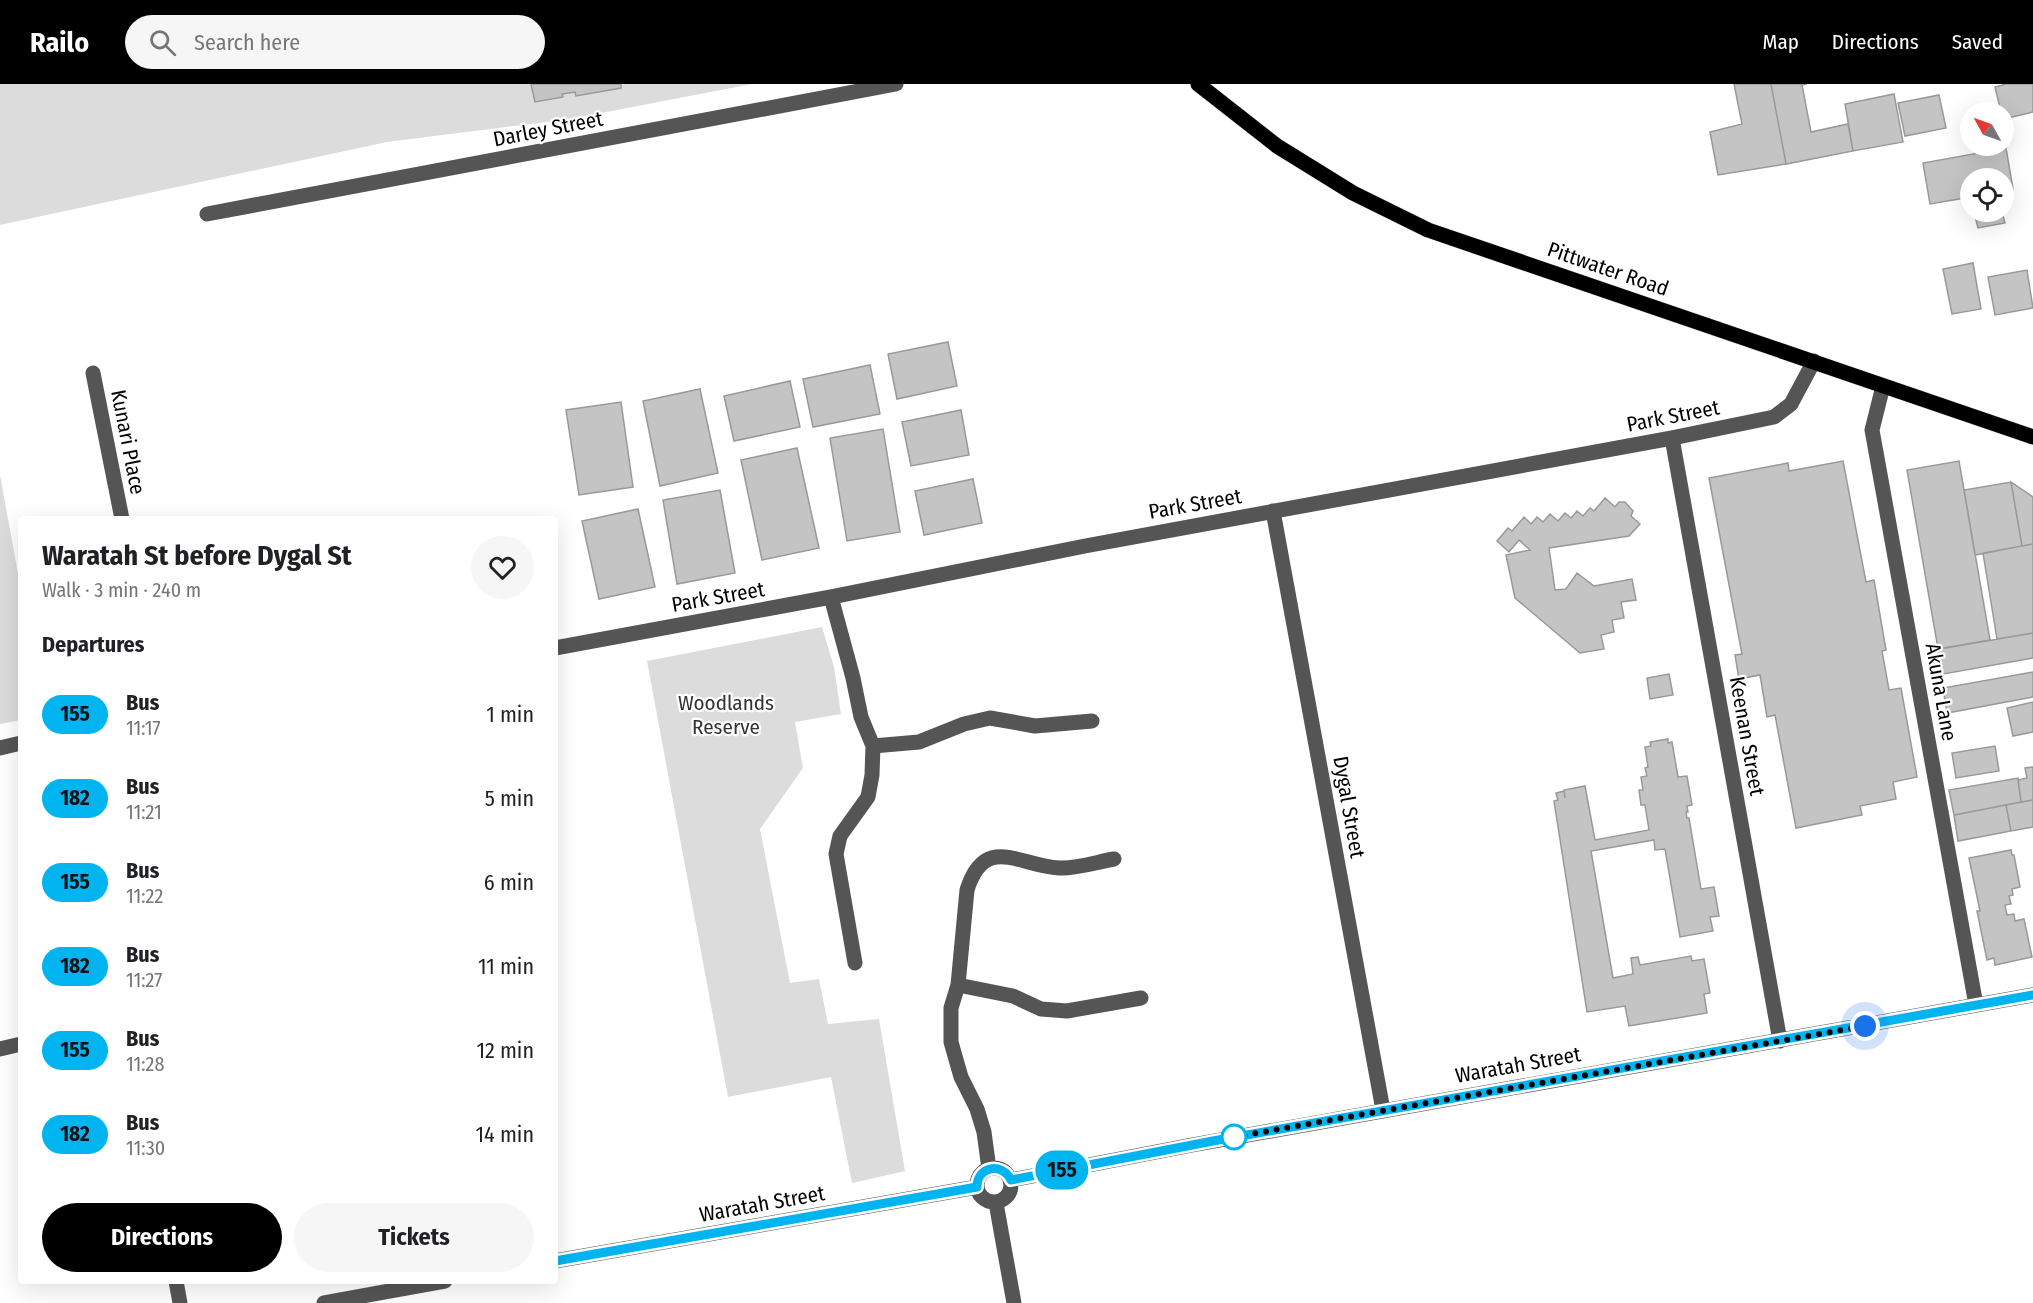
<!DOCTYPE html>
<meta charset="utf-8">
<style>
body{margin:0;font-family:"Fira Sans Condensed",sans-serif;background:#f6f6f6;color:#202124;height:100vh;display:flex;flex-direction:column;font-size:22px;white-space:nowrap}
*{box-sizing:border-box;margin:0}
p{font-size:20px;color:#757577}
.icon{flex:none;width:33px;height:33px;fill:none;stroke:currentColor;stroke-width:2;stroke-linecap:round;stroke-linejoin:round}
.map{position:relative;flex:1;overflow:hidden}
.drawer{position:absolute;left:18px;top:432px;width:540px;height:768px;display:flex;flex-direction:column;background:#fff;border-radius:6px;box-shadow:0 6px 24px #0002}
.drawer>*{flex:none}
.badge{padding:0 12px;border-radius:20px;font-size:21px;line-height:39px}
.needle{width:39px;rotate:310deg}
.fabs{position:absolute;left:1960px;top:18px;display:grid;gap:12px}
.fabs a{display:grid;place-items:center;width:54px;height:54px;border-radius:50%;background:#fff;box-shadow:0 6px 24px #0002;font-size:30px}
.you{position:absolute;width:30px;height:30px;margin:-15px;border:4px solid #fff;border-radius:50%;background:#1a73e8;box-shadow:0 0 0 9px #1a73e833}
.map>.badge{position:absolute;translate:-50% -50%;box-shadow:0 0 0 3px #fff}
h2{padding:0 24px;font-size:22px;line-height:54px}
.round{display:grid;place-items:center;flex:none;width:63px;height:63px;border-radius:32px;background:#f6f6f6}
.head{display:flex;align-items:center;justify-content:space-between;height:102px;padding:0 24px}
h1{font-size:28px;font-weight:700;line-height:45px}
.primary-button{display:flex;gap:12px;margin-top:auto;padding:12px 24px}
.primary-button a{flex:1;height:69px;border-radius:36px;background:#000;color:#fff;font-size:24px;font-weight:700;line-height:69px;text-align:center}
.primary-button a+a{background:#f6f6f6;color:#202124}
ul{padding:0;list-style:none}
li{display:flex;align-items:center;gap:18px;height:84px;padding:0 24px}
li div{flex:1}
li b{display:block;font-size:22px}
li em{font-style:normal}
li .badge{min-width:66px;font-weight:700;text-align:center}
header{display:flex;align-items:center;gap:36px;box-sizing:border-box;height:84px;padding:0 30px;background:#000;color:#fff}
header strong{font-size:28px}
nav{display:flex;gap:33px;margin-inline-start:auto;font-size:21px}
.search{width:420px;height:54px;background:#f6f6f6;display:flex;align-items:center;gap:15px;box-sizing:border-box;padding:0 21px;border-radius:33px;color:#757577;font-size:22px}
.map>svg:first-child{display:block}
</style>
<header>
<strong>Railo</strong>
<div class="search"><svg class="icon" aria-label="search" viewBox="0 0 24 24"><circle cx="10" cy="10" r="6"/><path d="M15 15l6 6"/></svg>Search here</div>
<nav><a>Map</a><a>Directions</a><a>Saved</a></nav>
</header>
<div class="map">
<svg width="2033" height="1219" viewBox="0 0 2033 1219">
<rect width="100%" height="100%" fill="#fff"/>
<!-- green -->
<path fill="#dcdcdc" d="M 0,0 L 752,0 L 570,35 L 387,58 L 0,141 Z
M 0,391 L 21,506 L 21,636 L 0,640 Z
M 822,543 L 834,583 L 841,630 L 795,638 L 803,684 L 760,745 L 790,899 L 819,895 L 828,940 L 879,935 L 905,1087 L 852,1099 L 831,993 L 728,1013 L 647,577 Z"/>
<!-- building -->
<path fill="#c4c4c4" stroke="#999" stroke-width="1.5" d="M 531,0 L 621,0 L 621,4 L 576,12 L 575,8 L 562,10 L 563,13 L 535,18 Z
M 1734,0 L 1771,0 L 1786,80 L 1718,91 L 1710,48 L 1742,40 Z
M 1771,0 L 1807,0 L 1802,1 L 1811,48 L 1848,40 L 1853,67 L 1786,80 Z
M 2006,0 L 2033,0 L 2033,28 L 2004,35 L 2004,28 L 2001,28 L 1995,3 Z
M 1894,10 L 1903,58 L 1853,67 L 1845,20 Z
M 1939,11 L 1946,44 L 1905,52 L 1898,19 Z
M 2006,64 L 2013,105 L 2004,107 L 2004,94 L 1971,94 L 1971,113 L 1930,120 L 1923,79 Z
M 1974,128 L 2002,128 L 2005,139 L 1978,144 Z
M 1973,179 L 1981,225 L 1952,230 L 1943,185 Z
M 2027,186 L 2033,224 L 1995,231 L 1988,193 Z
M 948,258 L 957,302 L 897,315 L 888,270 Z
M 870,281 L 880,330 L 813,343 L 803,295 Z
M 790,297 L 800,343 L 734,357 L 724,312 Z
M 700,305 L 718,389 L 660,402 L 643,317 Z
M 621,318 L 633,403 L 579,411 L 566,326 Z
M 961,326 L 969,371 L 911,382 L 902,338 Z
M 883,345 L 900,448 L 847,457 L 830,354 Z
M 797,364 L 819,464 L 762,476 L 741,376 Z
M 1843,377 L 1866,498 L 1874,496 L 1886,566 L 1882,567 L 1889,606 L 1901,604 L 1917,693 L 1893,698 L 1896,715 L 1860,722 L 1862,731 L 1796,744 L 1775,631 L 1767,633 L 1760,591 L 1739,595 L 1735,571 L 1742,570 L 1709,394 L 1788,379 L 1789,387 Z
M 1959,377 L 1990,556 L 1938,565 L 1907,386 Z
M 973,395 L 982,439 L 924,451 L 915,407 Z
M 2011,398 L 2022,462 L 1975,471 L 1964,406 Z
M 2011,398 L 2033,413 L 2033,460 L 2022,462 Z
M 720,406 L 735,489 L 677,500 L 663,416 Z
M 1605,414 L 1615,423 L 1619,418 L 1625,418 L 1633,427 L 1631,432 L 1640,440 L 1629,452 L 1549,464 L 1555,506 L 1566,505 L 1577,489 L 1594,502 L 1632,495 L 1636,516 L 1621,518 L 1624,534 L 1612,536 L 1614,548 L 1601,551 L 1604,565 L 1580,569 L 1515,514 L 1506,471 L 1530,466 L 1519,456 L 1509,468 L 1497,457 L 1508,444 L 1512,447 L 1524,433 L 1531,440 L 1537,433 L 1543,438 L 1550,430 L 1558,437 L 1565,429 L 1571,434 L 1577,427 L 1583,432 L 1590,424 L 1594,427 Z
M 638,425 L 655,503 L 599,515 L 582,437 Z
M 2033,460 L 2033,549 L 1997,555 L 1983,469 Z
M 2033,549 L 2033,574 L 1938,591 L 1934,566 Z
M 2033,588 L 2033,613 L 1947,629 L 1943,604 Z
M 1669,590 L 1673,611 L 1650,615 L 1647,594 Z
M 2033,618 L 2033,648 L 2013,652 L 2007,624 Z
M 1668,655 L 1668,659 L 1672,658 L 1678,693 L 1687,692 L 1692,721 L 1687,722 L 1688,728 L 1686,728 L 1687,734 L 1689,734 L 1701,805 L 1714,803 L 1719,832 L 1710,833 L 1713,847 L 1680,853 L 1665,765 L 1655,766 L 1654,756 L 1591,767 L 1613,894 L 1633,890 L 1631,874 L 1638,873 L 1640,881 L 1691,872 L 1692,877 L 1704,875 L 1710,909 L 1704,910 L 1707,929 L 1629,942 L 1625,922 L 1587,928 L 1554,717 L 1558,716 L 1556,709 L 1564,707 L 1565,714 L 1564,706 L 1585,702 L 1595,756 L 1649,746 L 1645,721 L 1641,721 L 1639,706 L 1643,706 L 1641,693 L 1647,692 L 1645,684 L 1648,683 L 1645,663 L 1651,662 L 1650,658 Z
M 1995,662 L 1999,687 L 1956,694 L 1952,669 Z
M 2033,683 L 2033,716 L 2021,718 L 2018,696 L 2027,694 L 2025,684 Z
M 2018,694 L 2021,718 L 1954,731 L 1949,706 Z
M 2033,716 L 2033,743 L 2011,747 L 2006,721 Z
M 2006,721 L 2011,747 L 1958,757 L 1954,731 Z
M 2011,766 L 2012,771 L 2014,771 L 2020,803 L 2012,805 L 2013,811 L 2009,812 L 2011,820 L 2005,821 L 2007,831 L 2014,830 L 2015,837 L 2024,835 L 2032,873 L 1995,881 L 1994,874 L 1987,876 L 1977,827 L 1980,827 L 1969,774 Z"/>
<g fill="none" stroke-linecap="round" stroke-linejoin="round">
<defs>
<path id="major" d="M 1198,0 L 1277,62 L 1353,109 L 1428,146 L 2033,353"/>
</defs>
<!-- major casing -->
<use href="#major" stroke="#dbdbdb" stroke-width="16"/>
<!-- minor -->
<path stroke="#555" stroke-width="15" d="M 207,130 L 896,0
M 93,289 L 122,435
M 1883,302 L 1872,346 L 1976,921
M 1672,354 L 1780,957
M 1273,427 L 1383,1026
M 831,513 L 853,594 L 861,633 L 873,662 L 872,691 L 868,713 L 840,752 L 836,770 L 855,879
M 555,564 L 831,513 L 1085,462 L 1672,354 L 1774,333 L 1791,320 L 1814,277
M 873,662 L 919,658 L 964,640 L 990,634 L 1035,642 L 1092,637
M 0,664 L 21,659
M 958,901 L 1013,912 L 1041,925 L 1067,927 L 1141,914
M 0,965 L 21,960
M977 1101a17 17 0 1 1 34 0a17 17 0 1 1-34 0Z
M 989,1085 L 984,1048 L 977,1025 L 961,993 L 951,958 L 951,924 L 958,901 L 967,806 C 985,749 1019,782 1059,784 C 1076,785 1097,778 1114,775
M 1011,1096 L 1192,1061 L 2033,911
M 996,1119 L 1014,1219
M 555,1177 L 977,1103
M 176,1197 L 180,1219
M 324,1219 L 445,1197"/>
<!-- major -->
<use href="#major" stroke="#000" stroke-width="15"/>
</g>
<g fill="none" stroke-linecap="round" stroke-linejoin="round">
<defs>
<path id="line" d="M 555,1177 L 977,1103 C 977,1082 1002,1078 1011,1096 L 1213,1057 L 2033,911"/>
</defs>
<!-- line casing -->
<use href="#line" stroke="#fff" stroke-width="14"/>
<!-- line -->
<use href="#line" stroke="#00b5ef" stroke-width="9"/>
<!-- walk -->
<path stroke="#000" stroke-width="6" stroke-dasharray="0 10.8" d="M 1234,1053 L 1865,942"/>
</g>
<!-- markers -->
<circle fill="#fff" stroke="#00b5ef" stroke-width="3" cx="1234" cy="1053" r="12"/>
<g text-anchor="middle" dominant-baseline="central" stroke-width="4.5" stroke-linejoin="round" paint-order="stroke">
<!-- street labels -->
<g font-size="21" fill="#000" stroke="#fff">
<text transform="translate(548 45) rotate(-11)">Darley Street</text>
<text transform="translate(1608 185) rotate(19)">Pittwater Road</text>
<text transform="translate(1673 332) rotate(-11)">Park Street</text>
<text transform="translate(128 358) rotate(79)">Kunari Place</text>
<text transform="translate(1195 420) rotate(-10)">Park Street</text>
<text transform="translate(718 513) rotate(-10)">Park Street</text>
<text transform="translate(1941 608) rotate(80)">Akuna Lane</text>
<text transform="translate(1747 652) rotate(80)">Keenan Street</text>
<text transform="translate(1349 723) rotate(80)">Dygal Street</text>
<text transform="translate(1518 981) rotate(-10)">Waratah Street</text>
<text transform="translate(762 1120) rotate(-10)">Waratah Street</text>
</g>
<!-- park labels -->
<g font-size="21" fill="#333" stroke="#fff">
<text x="726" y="619">Woodlands<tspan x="726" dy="24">Reserve</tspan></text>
</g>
</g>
</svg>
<div class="fabs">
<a><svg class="needle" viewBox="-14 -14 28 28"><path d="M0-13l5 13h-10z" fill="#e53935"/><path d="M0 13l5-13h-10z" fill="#757577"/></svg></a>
<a><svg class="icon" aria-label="locate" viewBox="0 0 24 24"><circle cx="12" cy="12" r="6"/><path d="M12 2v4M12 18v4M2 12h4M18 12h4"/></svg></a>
</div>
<div class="you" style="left:1865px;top:942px"></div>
<b class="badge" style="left:1062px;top:1086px;background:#00b5ef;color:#111">155</b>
<section class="drawer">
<div class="head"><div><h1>Waratah St before Dygal St</h1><p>Walk · 3 min · 240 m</p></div><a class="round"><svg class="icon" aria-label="heart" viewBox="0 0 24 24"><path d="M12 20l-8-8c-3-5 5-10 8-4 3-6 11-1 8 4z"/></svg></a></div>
<h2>Departures</h2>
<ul>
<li><span class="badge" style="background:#00b5ef;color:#111">155</span><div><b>Bus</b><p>11:17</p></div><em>1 min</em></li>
<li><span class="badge" style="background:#00b5ef;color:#111">182</span><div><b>Bus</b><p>11:21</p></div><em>5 min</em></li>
<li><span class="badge" style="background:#00b5ef;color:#111">155</span><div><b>Bus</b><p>11:22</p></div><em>6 min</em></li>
<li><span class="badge" style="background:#00b5ef;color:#111">182</span><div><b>Bus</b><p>11:27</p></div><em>11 min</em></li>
<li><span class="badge" style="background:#00b5ef;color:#111">155</span><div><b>Bus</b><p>11:28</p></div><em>12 min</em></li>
<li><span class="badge" style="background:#00b5ef;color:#111">182</span><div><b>Bus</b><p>11:30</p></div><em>14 min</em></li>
</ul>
<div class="primary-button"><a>Directions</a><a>Tickets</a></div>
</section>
</div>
